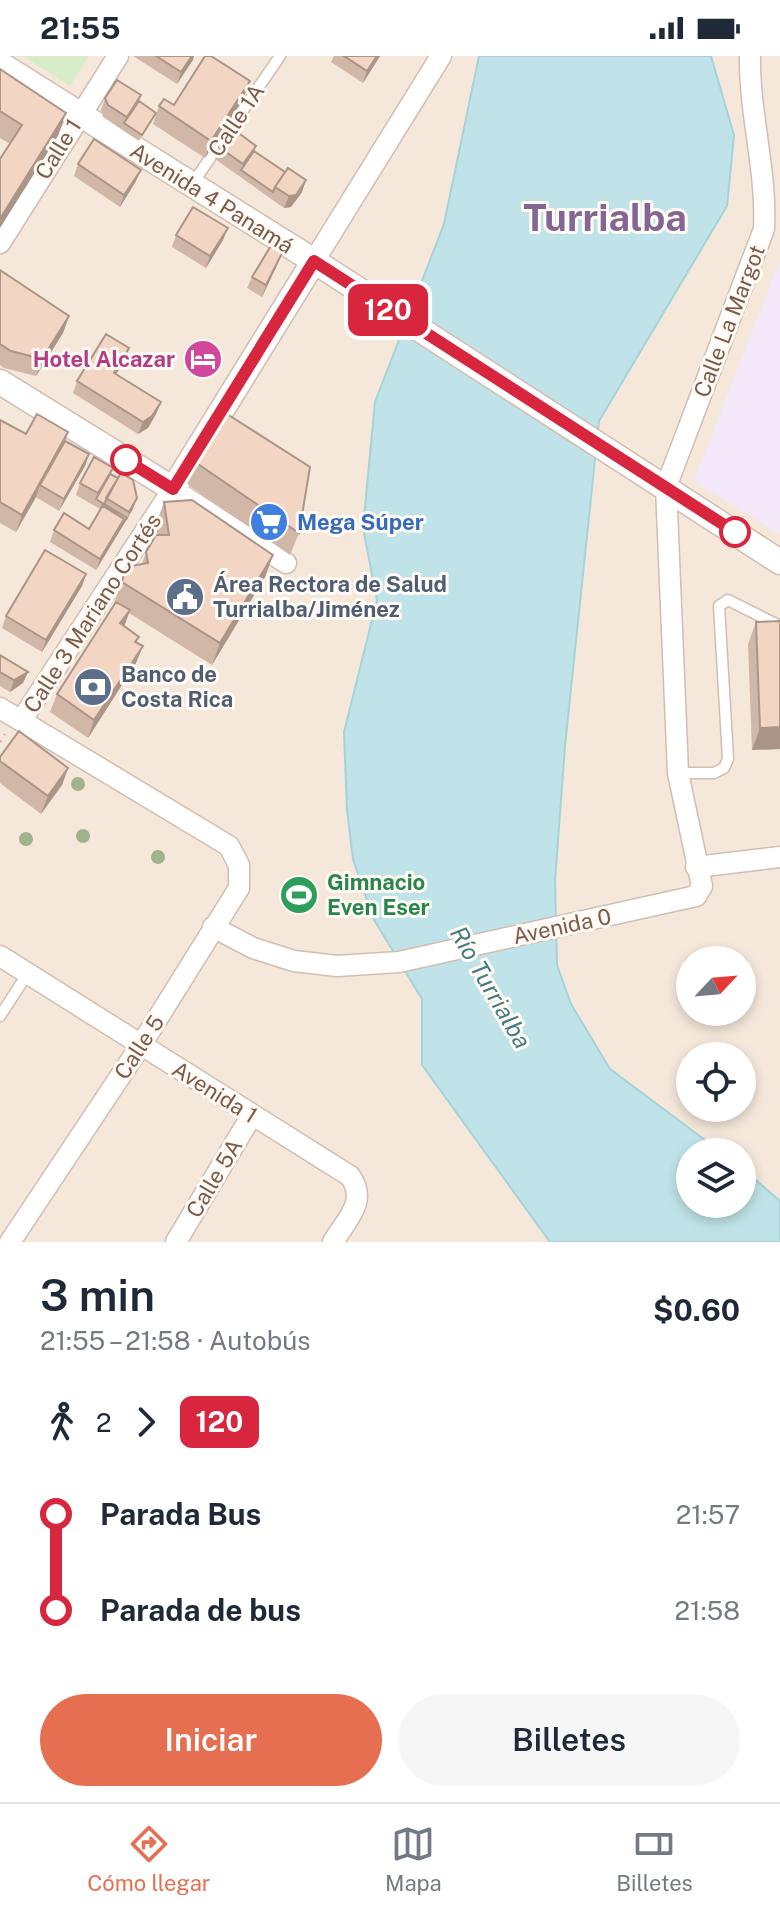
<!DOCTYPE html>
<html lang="es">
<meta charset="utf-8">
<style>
body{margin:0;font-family:"Public Sans",sans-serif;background:#f6f6f7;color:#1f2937;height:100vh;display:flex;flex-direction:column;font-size:30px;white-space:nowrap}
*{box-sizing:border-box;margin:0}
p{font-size:26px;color:#747a83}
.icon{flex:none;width:44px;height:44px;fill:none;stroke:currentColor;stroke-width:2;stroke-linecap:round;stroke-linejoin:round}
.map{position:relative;height:1186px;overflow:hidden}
.drawer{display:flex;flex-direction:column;background:#fff;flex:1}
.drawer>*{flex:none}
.badge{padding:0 16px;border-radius:12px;font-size:28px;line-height:52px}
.needle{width:52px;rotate:64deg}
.fabs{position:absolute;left:676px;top:890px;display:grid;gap:16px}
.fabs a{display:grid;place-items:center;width:80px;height:80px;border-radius:50%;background:#fff;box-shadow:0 4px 12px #0003;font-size:40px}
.map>.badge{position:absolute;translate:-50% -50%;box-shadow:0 0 0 4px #fff}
.legs{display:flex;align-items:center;gap:12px;height:88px;padding:0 40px;font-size:26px}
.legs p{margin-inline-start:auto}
.head{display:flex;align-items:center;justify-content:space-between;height:136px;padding:0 40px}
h1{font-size:44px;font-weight:600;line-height:60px}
.cta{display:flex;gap:16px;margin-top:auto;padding:16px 40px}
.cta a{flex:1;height:92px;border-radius:48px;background:#e76f51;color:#fff;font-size:32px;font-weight:600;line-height:92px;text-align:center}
.cta a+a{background:#f6f6f7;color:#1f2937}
ul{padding:0 40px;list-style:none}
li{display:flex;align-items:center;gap:28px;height:96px;font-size:30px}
li i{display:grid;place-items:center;width:12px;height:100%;margin:0 10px;background:currentColor}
li i::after{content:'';width:20px;height:20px;margin:-10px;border:6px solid;border-radius:50%;background:#fff}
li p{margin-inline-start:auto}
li:first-child i{background:linear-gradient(#0000 50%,currentColor 0)}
li:last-child i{background:linear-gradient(currentColor 50%,#0000 0)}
.status{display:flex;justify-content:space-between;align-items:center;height:56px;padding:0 40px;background:#fff;direction:ltr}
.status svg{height:22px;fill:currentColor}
.menu{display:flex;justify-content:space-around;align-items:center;height:112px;border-top:2px solid #e0e1e3;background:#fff;font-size:22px;color:#747a83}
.menu a{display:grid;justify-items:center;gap:4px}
.menu .on{color:#e76f51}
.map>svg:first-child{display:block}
</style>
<div class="status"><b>21:55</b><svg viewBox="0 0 49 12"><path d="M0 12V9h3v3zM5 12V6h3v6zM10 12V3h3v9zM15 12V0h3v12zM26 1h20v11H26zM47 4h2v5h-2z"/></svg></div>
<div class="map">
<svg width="780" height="1186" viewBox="0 0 780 1186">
<rect width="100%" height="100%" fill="#fdf6ec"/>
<!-- residential -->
<path fill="#f5e8da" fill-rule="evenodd" d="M 0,0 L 780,0 L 780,1186 L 0,1186 ZM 690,904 L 742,904 L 742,956 L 690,956 ZM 690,1000 L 742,1000 L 742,1052 L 690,1052 ZM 690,1096 L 742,1096 L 742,1148 L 690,1148 Z"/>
<!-- education -->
<path fill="#f3e8fa" d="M 780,204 L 780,478 L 694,425 Z"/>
<!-- green -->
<path fill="#d8ecc9" d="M 23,0 L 89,0 L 70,30 Z"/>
<!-- water -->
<path fill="#bfe3e8" stroke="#a5d3da" stroke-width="2" d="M 479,0 L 711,0 L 734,79 L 727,150 L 599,365 L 565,690 L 555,825 L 557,909 L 571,948 L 610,1013 L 721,1096 L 690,1096 L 690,1148 L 742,1148 L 742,1112 L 780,1145 L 780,1186 L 550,1186 L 422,1009 L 422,943 L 373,862 L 353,803 L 347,754 L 344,676 L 377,544 L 363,472 L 375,346 L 444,168 Z"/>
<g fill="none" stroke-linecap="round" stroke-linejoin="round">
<defs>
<path id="service" d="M 193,127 L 280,0
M 678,717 L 714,717 L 724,712 L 728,703 L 719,550 L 728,544 L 780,570
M 0,960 L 28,917"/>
<path id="minor" d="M 0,187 L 118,0
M 314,205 L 441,0
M 0,652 L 229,790 L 239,809 L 239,832 L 141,989 L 10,1186
M 21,665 L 173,433 L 286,507
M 696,811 L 780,801
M 213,871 L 253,892 L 294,905 L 337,910 L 399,906 L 696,840 L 702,830 L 678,717 L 666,431 L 764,173 C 767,114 749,58 750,0
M 0,900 L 350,1120 C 368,1145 347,1163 333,1186
M 176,1186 L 252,1059"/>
<path id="tertiary" d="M 0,8 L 314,205 L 780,506
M 0,326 L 173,433 L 314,205"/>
</defs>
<!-- service casing -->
<use href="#service" stroke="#d1beb0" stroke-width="13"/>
<!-- minor casing -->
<use href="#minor" stroke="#d1beb0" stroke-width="23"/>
<!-- tertiary casing -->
<use href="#tertiary" stroke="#d1beb0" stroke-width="27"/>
<!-- path -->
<path stroke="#d9b8a5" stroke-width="3" stroke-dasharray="2 6" stroke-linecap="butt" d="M 0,686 L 5,678"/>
<!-- service -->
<use href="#service" stroke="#fff" stroke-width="10"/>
<!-- minor -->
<use href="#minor" stroke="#fff" stroke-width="20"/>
<!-- tertiary -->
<use href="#tertiary" stroke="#fff" stroke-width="24"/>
</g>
<!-- trees -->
<g fill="#a0b28e">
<circle cx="78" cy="728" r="7"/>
<circle cx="83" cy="780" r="7"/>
<circle cx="26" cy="783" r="7"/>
<circle cx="158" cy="801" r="7"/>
</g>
<!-- wall -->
<path fill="#d1b7a8" d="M 133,0 L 194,0 L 177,28 Z
M 334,0 L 380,0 L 363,27 L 331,6 Z
M 0,13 L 66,57 L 58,80 L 10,88 L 0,82 Z
M 250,25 L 243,43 L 205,102 L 153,68 L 159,50 L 174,49 Z
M 141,39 L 139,45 L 156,57 L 153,63 L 139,85 L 103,61 L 101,54 L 105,42 Z
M 219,91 L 254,95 L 302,136 L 291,151 L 284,152 L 215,103 Z
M 78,108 L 136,125 L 120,151 L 74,120 Z
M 176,179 L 223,184 L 206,212 L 172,191 Z
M 283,195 L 278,207 L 262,241 L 247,232 L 252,221 Z
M 0,214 L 69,260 L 63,277 L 36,320 L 4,312 L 0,309 Z
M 125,304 L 116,318 L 161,346 L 156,358 L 148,372 L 138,378 L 73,337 L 77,325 Z
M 0,364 L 26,378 L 65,385 L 89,398 L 85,410 L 59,455 L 36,441 L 16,476 L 0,467 Z
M 195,406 L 299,477 L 290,499 L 187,428 Z
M 113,412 L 110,418 L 133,453 L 96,514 L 50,486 L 54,474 L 89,473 L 100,453 L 76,439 L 80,427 Z
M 164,446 L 273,499 L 265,521 L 212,609 L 129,557 L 124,570 L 139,581 L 136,587 L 136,607 L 88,682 L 50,656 L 57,638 L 114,548 L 126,511 L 142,508 L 146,496 L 158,479 L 156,468 Z
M 86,518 L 82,530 L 42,596 L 2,572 L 6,560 Z
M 756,566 L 780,693 L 752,694 L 748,588 Z
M 0,599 L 28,616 L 23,627 L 10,636 L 0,630 Z
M 0,701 L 68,712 L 62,729 L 41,758 L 0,727 Z"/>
<!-- shaded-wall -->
<path fill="#aa9588" d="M 192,0 L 194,0 L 193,4 L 177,28 L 181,16 Z
M 377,0 L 380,0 L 363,27 L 367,15 Z
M 250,25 L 243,43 L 205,102 L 211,85 Z
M 66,57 L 58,80 L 0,172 L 0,163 Z
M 141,114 L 136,125 L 120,151 L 124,139 Z
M 306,124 L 302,136 L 291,151 L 284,152 L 289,140 Z
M 228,172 L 223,184 L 206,212 L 210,200 Z
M 283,195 L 278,207 L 262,241 L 266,229 Z
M 69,260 L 63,277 L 36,320 L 42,303 Z
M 129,292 L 125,304 L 110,328 L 114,317 Z
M 161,346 L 156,358 L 148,372 L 138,378 L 143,366 Z
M 68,376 L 62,394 L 40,429 L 36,441 L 16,476 L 22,459 Z
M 89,398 L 85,410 L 59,455 L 64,443 Z
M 137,442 L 133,453 L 96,514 L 100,503 L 124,463 L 127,462 Z
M 273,499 L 265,521 L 212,609 L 220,587 Z
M 86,518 L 82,530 L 42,596 L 46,584 Z
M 130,554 L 124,571 L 120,567 Z
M 143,590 L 136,607 L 88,682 L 94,664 Z
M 28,616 L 23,627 L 10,636 L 14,624 Z
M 780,671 L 780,693 L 752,694 L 760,672 Z
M 68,712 L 62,729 L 41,758 L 48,740 Z"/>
<!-- building -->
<path fill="#f3d5c3" stroke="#aa9588" stroke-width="2" d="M 156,0 L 192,0 L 181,16 Z
M 205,0 L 211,0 L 250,25 L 211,85 L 159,50 L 164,43 L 174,49 Z
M 344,0 L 377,0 L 367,15 Z
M 0,13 L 66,57 L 0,163 L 0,103 L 22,69 L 0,55 Z
M 117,24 L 141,39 L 127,61 L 108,49 L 105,42 Z
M 139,45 L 156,57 L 142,79 L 124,67 Z
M 232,72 L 256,90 L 243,108 L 219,91 Z
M 94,83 L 141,114 L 124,139 L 78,108 Z
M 254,95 L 285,116 L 275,131 L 273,136 L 241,114 Z
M 288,112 L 306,124 L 296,139 L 289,140 L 275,131 Z
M 193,151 L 228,172 L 210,200 L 176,179 Z
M 272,188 L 283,195 L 266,229 L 252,221 Z
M 0,214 L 69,260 L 42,303 L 11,295 L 0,288 Z
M 106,278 L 129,292 L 114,317 L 161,346 L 152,360 L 143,366 L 77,325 Z
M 37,358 L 68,376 L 22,459 L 0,446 L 0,364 L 26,378 Z
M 227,358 L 310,411 L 299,477 L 195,406 Z
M 65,385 L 89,398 L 64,443 L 40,429 Z
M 94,401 L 113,412 L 98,437 L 80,427 Z
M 121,417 L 133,424 L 137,442 L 129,456 L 106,442 Z
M 110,418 L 118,422 L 104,448 L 96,443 Z
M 192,444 L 273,499 L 220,587 L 122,526 L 126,511 L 148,507 L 146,496 L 156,479 L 169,479 L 164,446 Z
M 104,448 L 127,462 L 122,468 L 124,463 L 103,450 Z
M 103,449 L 124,463 L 100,503 L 54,474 L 64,457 L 89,473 Z
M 45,494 L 86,518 L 46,584 L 6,560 Z
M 116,546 L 130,554 L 120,567 L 139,581 L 135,586 L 143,590 L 94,664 L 57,638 Z
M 780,565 L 780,671 L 760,672 L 756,566 Z
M 0,599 L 28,616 L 14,624 L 0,616 Z
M 19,675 L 68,712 L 48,740 L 0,705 L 0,701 Z"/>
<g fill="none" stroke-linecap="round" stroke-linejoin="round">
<defs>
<path id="line-1" d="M 126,404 L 173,433 L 314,205 L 735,476"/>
</defs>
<!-- line-1 casing -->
<use href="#line-1" stroke="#fff" stroke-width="18"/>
<!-- line-1 -->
<use href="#line-1" stroke="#d7263d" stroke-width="12"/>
</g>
<!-- icons -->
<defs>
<symbol id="hotel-disc" viewBox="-11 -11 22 22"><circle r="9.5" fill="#d1479c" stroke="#fffaf3"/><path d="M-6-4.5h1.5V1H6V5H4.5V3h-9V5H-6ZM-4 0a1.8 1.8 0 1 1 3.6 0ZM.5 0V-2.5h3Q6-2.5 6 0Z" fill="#fff"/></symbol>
<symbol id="supermarket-disc" viewBox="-11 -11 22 22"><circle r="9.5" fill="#3f7fe0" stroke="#fffaf3"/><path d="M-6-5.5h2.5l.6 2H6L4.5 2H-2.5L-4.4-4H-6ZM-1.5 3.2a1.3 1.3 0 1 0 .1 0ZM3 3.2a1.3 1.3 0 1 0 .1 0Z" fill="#fff"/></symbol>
<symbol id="civic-disc" viewBox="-11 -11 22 22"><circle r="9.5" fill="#5c6f8a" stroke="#fffaf3"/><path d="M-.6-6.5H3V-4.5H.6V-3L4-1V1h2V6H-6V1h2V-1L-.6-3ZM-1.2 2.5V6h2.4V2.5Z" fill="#fff"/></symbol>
<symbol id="bank-disc" viewBox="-11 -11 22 22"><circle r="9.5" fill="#5c6f8a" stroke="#fffaf3"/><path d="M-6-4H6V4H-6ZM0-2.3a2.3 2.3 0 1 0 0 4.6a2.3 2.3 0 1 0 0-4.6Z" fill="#fff"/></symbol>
<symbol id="stadium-disc" viewBox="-11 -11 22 22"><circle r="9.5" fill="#2e9e5b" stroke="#fffaf3"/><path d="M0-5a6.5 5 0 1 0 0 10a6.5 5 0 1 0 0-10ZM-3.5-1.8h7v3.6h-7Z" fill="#fff"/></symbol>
</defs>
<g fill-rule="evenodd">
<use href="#hotel-disc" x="181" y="281" width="44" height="44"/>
<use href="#supermarket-disc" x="247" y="444" width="44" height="44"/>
<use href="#civic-disc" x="163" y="519" width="44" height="44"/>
<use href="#bank-disc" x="71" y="609" width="44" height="44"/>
<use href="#stadium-disc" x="277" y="817" width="44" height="44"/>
</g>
<!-- markers -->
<g fill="#fff" stroke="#d7263d" stroke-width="4">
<circle cx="126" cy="404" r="14"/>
<circle cx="735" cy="476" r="14"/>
</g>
<g text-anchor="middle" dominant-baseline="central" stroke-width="6" stroke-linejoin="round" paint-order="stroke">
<!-- street labels -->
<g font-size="22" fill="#7a5c4d" stroke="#fffaf3">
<text transform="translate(236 64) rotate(-56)">Calle 1A</text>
<text transform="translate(58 93) rotate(-58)">Calle 1</text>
<text transform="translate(212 142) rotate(32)">Avenida 4 Panamá</text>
<text transform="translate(729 265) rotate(-69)">Calle La Margot</text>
<text transform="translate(92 557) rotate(-57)">Calle 3 Mariano Cortés</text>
<text transform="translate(562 870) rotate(-12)">Avenida 0</text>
<text transform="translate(139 991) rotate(-57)">Calle 5</text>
<text transform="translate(215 1036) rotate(32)">Avenida 1</text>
<text transform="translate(214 1122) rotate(-59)">Calle 5A</text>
</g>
<!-- hotel labels -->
<g font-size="22" font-weight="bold" fill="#b23c85" stroke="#fffaf3" text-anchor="end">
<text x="175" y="303">Hotel Alcazar</text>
</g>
<!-- shop labels -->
<g font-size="22" font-weight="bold" fill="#366cbe" stroke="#fffaf3" text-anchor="start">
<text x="297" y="466">Mega Súper</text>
</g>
<!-- service labels -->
<g font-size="22" font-weight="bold" fill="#4e5e75" stroke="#fffaf3" text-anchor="start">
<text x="213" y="528">Área Rectora de Salud<tspan x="213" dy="25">Turrialba/Jiménez</tspan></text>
<text x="121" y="618">Banco de<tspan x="121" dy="25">Costa Rica</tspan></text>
</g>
<!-- leisure labels -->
<g font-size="22" font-weight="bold" fill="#27864d" stroke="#fffaf3" text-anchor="start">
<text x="327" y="826">Gimnacio<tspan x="327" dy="25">Even Eser</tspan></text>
</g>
<!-- water labels -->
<g font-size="24" font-style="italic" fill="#437c86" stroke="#fffaf3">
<text transform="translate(491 931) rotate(60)">Río Turrialba</text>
</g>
<!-- town labels -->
<g font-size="38" font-weight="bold" fill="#846695" stroke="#fffaf3">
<text x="605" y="161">Turrialba</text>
</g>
</g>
</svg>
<div class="fabs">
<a><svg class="needle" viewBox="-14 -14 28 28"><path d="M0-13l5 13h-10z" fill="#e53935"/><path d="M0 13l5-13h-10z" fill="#747a83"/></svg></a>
<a><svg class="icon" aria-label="locate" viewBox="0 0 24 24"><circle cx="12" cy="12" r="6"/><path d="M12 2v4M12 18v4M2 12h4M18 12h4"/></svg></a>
<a><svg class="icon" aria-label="layers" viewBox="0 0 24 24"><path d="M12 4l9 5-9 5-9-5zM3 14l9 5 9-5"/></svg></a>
</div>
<b class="badge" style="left:388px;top:254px;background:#d7263d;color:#fff">120</b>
</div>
<section class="drawer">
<div class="head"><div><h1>3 min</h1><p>21:55 – 21:58 · Autobús</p></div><b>$0.60</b></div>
<div class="legs"><svg class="icon" aria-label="walk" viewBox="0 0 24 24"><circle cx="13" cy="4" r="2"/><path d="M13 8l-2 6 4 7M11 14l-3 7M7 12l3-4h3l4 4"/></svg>2<svg class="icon" aria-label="forward" viewBox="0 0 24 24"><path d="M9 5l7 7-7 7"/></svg><b class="badge" style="background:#d7263d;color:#fff">120</b></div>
<ul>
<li><i style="color:#d7263d"></i><b>Parada Bus</b><p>21:57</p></li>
<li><i style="color:#d7263d"></i><b>Parada de bus</b><p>21:58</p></li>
</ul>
<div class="cta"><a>Iniciar</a><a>Billetes</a></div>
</section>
<nav class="menu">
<a class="on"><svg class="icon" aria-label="directions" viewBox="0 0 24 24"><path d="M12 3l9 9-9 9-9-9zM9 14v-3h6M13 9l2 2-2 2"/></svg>Cómo llegar</a>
<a><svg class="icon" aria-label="map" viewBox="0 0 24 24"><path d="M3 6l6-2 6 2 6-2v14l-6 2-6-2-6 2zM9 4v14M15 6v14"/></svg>Mapa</a>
<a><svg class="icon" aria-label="tickets" viewBox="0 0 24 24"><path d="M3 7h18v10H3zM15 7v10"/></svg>Billetes</a>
</nav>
